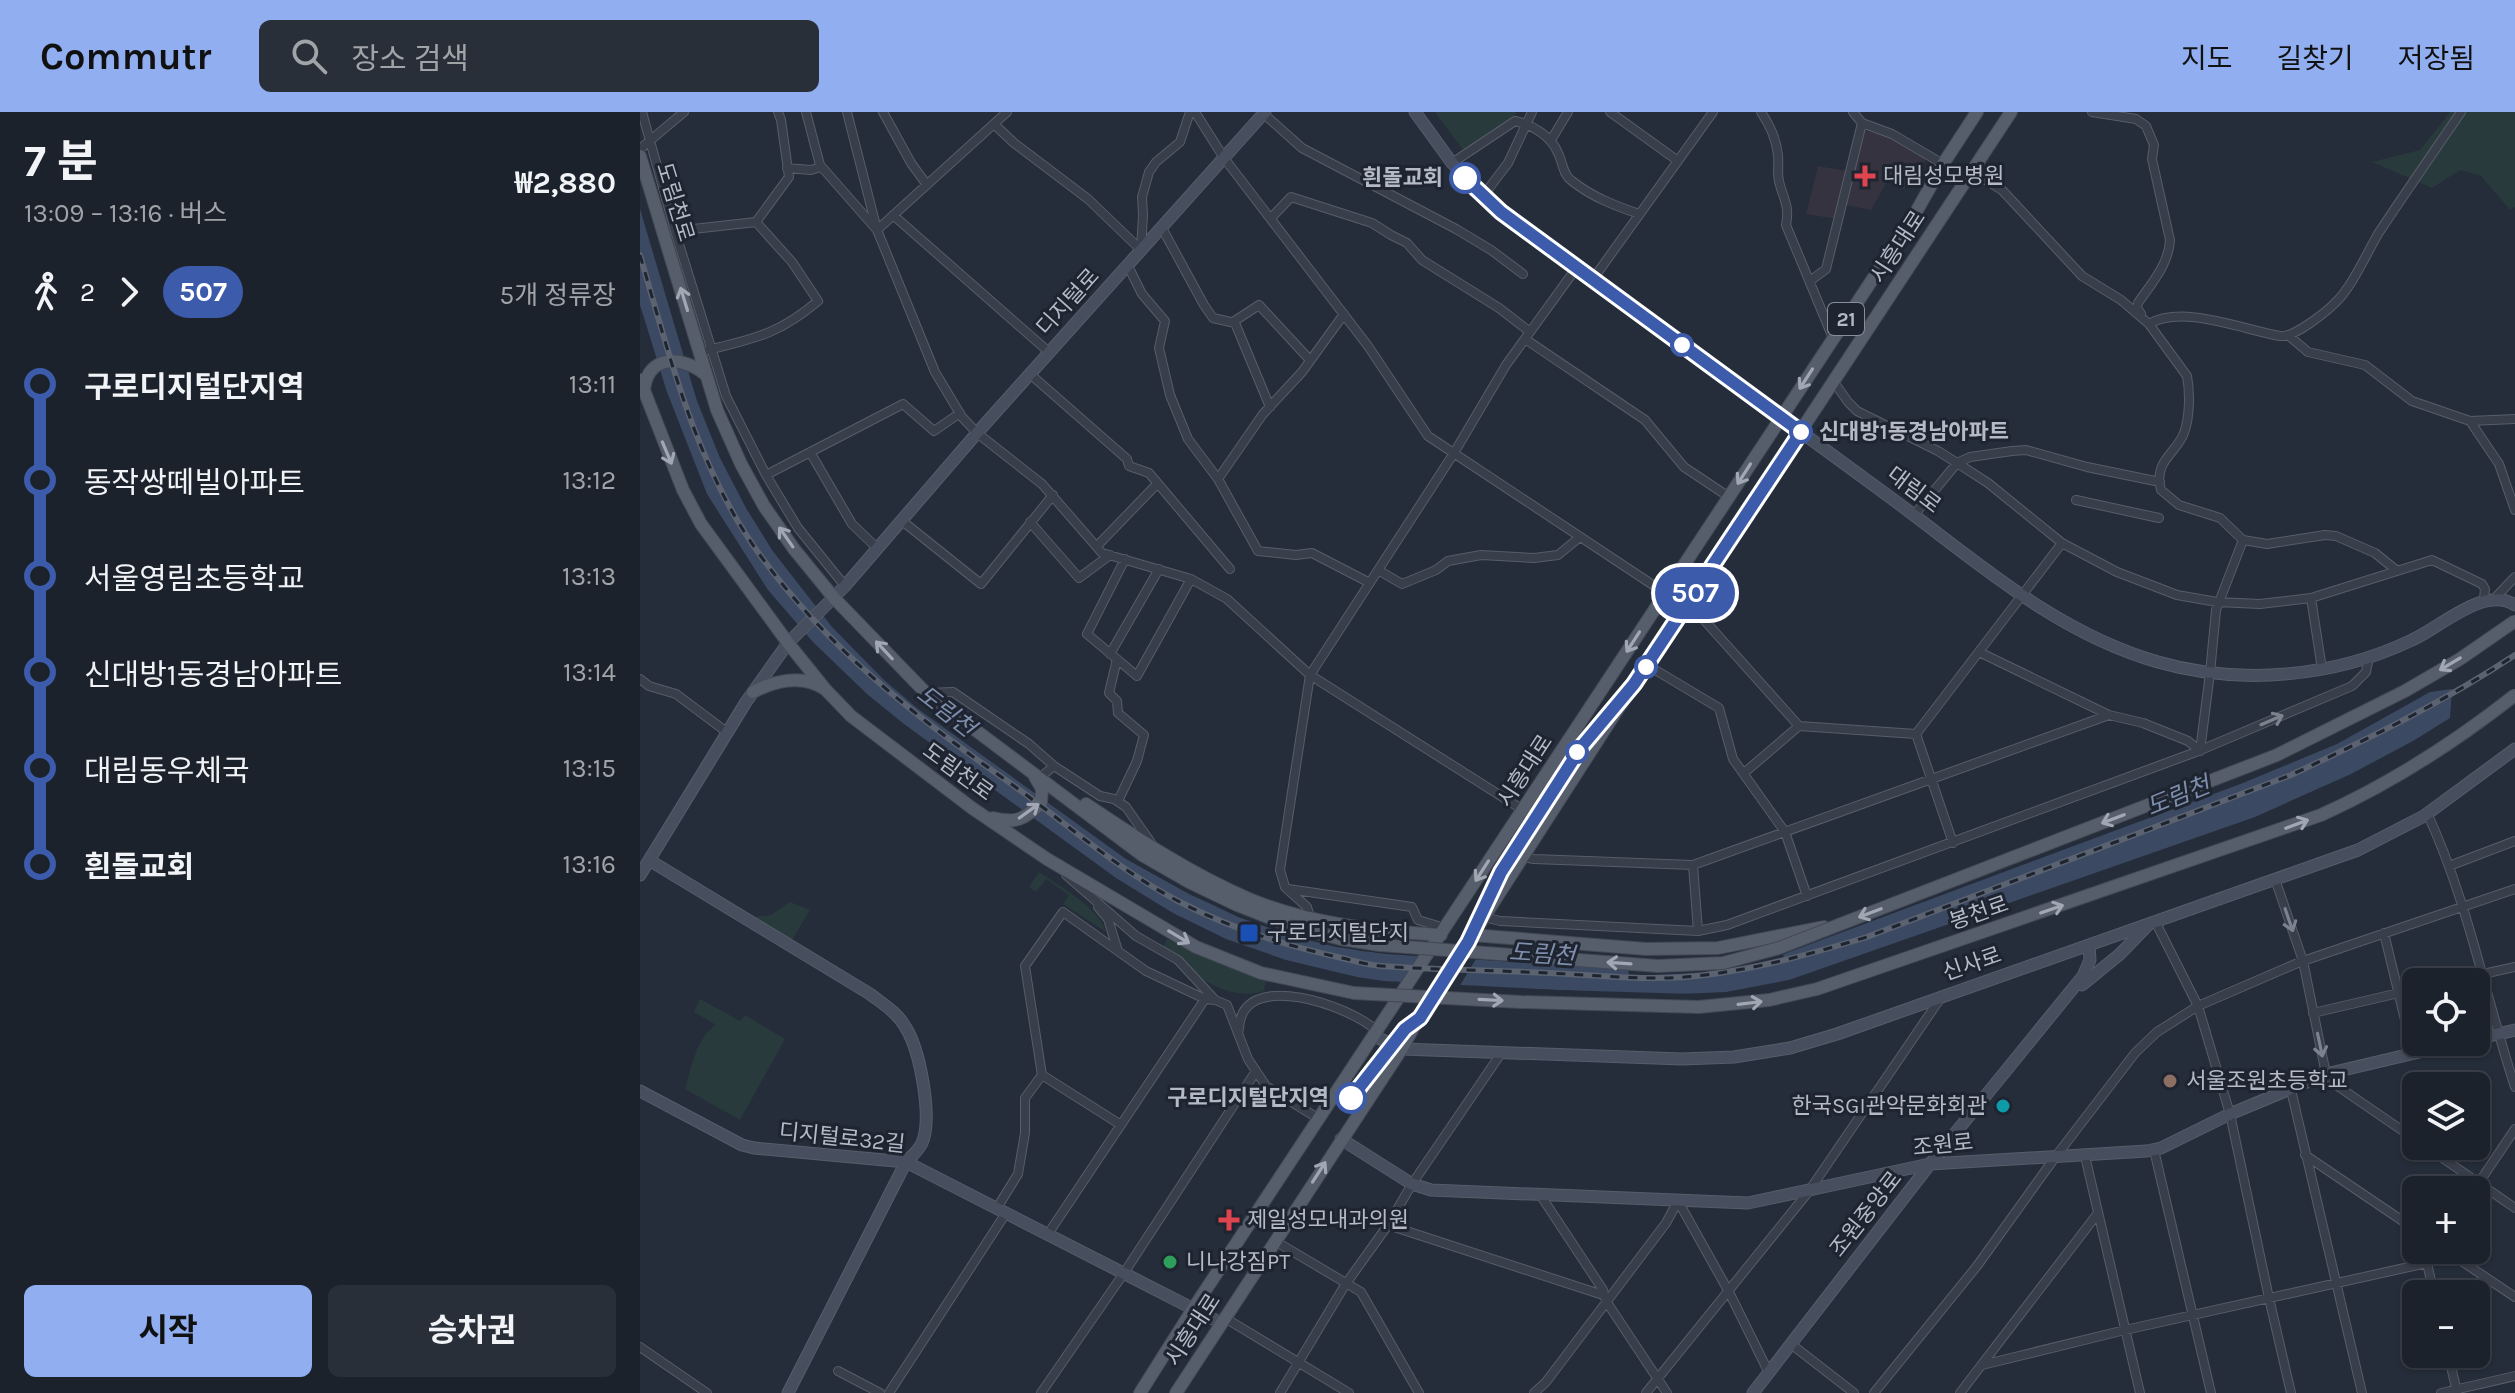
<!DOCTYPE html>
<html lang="ko">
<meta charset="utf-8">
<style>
body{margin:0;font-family:Karla,"Noto Sans KR",sans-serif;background:#292f38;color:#f1f3f6;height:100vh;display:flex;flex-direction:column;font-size:30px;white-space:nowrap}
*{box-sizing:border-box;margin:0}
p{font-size:26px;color:#a0a4a9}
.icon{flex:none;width:44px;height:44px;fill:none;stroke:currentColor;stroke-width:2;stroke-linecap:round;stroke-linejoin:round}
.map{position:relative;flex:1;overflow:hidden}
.panel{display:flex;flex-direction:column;background:#1c222c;width:640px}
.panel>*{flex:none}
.badge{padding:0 16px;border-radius:26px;font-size:28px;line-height:52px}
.fabs{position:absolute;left:1762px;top:856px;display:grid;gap:16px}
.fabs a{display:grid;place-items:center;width:88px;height:88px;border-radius:12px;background:#1c222c;box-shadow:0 2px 6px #0004,0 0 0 2px #3a3f48;font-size:40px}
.map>.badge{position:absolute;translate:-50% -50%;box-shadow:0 0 0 4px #fff}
.legs{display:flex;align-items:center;gap:12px;height:88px;padding:0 24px;font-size:26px}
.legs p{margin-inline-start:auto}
.head{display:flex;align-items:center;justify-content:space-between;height:136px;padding:0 24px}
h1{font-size:44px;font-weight:700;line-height:60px}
.action{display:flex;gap:16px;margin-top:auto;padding:16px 24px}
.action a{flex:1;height:92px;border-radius:12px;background:#90aef0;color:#111;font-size:32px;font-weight:700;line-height:92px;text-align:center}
.action a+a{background:#292f38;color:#f1f3f6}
ul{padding:0 24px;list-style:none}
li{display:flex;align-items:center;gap:28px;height:96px;font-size:30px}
li i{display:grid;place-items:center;width:12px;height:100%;margin:0 10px;background:currentColor}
li i::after{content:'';width:20px;height:20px;margin:-10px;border:6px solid;border-radius:50%;background:#1c222c}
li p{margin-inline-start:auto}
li:first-child i{background:linear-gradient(#0000 50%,currentColor 0)}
li:last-child i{background:linear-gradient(currentColor 50%,#0000 0)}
header{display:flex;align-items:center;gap:48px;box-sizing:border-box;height:112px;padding:0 40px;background:#90aef0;color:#111}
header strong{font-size:38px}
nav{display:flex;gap:44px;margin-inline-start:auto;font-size:28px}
.search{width:560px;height:72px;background:#292f38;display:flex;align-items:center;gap:20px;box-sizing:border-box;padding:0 28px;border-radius:12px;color:#a0a4a9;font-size:30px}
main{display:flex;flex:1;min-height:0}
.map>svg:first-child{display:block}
</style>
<header>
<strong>Commutr</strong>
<div class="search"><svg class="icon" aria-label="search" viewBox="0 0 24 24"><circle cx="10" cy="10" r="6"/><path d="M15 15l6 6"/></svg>장소 검색</div>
<nav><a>지도</a><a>길찾기</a><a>저장됨</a></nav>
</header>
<main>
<section class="panel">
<div class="head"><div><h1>7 분</h1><p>13:09 – 13:16 · 버스</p></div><b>₩2,880</b></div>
<div class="legs"><svg class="icon" aria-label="walk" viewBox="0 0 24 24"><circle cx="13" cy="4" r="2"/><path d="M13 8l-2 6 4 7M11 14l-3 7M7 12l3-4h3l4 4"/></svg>2<svg class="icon" aria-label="forward" viewBox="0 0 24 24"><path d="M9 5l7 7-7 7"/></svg><b class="badge" style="background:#3d5bab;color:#fff">507</b><p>5개 정류장</p></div>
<ul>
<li><i style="color:#3d5bab"></i><b>구로디지털단지역</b><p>13:11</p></li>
<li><i style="color:#3d5bab"></i><span>동작쌍떼빌아파트</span><p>13:12</p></li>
<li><i style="color:#3d5bab"></i><span>서울영림초등학교</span><p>13:13</p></li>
<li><i style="color:#3d5bab"></i><span>신대방1동경남아파트</span><p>13:14</p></li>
<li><i style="color:#3d5bab"></i><span>대림동우체국</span><p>13:15</p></li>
<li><i style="color:#3d5bab"></i><b>흰돌교회</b><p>13:16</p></li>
</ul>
<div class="action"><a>시작</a><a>승차권</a></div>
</section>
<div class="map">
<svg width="1875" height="1281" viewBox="0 0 1875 1281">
<rect width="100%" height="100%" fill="#252d3a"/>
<!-- medical -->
<path fill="#35333f" d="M 1223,18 L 1249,25 L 1287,46 L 1264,77 L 1248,68 L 1231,98 L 1201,92 L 1197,107 L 1166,102 L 1178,54 L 1212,60 Z"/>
<!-- green -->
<path fill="#283a3c" d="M 795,0 L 875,0 L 876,5 L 824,39 Z
M 1810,0 L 1875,0 L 1875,95 L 1870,98 L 1841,64 L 1820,58 L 1792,76 L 1732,50 L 1780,38 Z
M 399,760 C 420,775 459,795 466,820 L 423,792 L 429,783 L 406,767 L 396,780 L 389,775 Z
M 150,790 L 170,798 L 149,833 L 106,806 L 131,803 Z
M 527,827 L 600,860 L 626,868 L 624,879 C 585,891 551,859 521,839 Z
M 60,887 L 100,909 L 105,903 L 145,927 L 100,1008 L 45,977 C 51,957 56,925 76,913 L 54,900 Z"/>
<!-- water -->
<path fill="#3c4962" d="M 0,97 L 57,289 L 80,346 L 106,396 L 132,438 L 192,515 L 244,568 L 278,597 L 486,747 L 544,779 L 598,805 L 652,824 L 696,835 L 746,842 L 1018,859 L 1141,843 L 1603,671 L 1697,632 L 1790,580 L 1812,577 L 1810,606 L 1773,629 L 1711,662 L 1615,705 L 1149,868 L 1086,880 L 1017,883 L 744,869 L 717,865 L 646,848 L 586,827 L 533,801 L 476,766 L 264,612 L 227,582 L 173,530 L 128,478 L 67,382 L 27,280 L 0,193 Z"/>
<!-- pier -->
<path fill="#252d3a" d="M 1433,730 L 1143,842 L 1144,846 L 1082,860 L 989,864 L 988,857 L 836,847 L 819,875 L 1087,883 L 1128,877 L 1087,884 L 1051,887 L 744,873 L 708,868 L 759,873 L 778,844 L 721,839 L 644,820 L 599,804 L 551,783 L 496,752 L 498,749 L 599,801 L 653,820 L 1018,855 L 1140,839 Z"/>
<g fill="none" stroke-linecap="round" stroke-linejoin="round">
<defs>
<path id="street" d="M 2,0 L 35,119 L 86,284 L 126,363 L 158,416 L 205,474
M 166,0 L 180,53 L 237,118 L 367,0
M 207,0 L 237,118 L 295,260 L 322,305 L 337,321 L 402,372 L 462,441 L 551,467 L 587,487 L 670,563 L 883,698
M 243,0 L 271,51 L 287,73
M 555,0 L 584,46 L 728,234 L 788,324 L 1025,481
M 970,0 L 1038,49
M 1121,0 C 1130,14 1136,26 1138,43 C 1139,51 1137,61 1139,69 C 1143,87 1150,93 1146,113 L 1193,226
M 1213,0 L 1222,11 L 1252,22 L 1303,52
M 1452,0 L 1496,7 L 1506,14 L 1514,33 L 1512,47 L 1530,128 C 1529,152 1511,172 1498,191 L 1497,196 L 1501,202
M 624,2 L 662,36 L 816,117 L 851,138 L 883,162
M 355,13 L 374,31 L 448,87 L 501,138
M 911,28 L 928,0
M 0,37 L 44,0
M 812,51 L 875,9 C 893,13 911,24 918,41 C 923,51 923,63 932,69 C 952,85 976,94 999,102
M 147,56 L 171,58 L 181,55
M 1332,60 L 1362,78 L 1442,164 L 1481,188 L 1509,212 L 1547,264 C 1550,280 1550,305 1544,321 C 1536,342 1513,349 1521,378 L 1539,393 L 1580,406 L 1603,428 L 1627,432 L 1685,423 L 1696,424 L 1735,441 L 1756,458
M 843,84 L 868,51 L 892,0
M 253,103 L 410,241
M 631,106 L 651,85 L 732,111 L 751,123 L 767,131 L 782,148 L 859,196 L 890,220
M 522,116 L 564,193 L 573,206 L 595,211 L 630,295
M 35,119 L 116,110
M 501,138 L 503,103 L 502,85 L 509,60 L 516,50 L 540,30 L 550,0
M 488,154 L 502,182 L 525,209 L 519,236 L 530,283 L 548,327 L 578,367 L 618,439 L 656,443 L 672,441 L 730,471
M 953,167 L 1073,0
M 1170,169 L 1186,157 L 1222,11
M 593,210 L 619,193 L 670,248
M 1509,212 C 1542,192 1604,218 1640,224 C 1654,226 1686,200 1696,190 C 1711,176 1727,141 1738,122 C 1765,81 1793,41 1821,0
M 1649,224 L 1668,240 L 1725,253 L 1772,289 L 1830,309 L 1875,307
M 885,227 L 1005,308 L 1044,355 L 1089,385
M 68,238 C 116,226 139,222 178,189 L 152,150 L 116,110 L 149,65 L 141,8 L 138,0
M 390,262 L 487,347 L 489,354 L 509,361 L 590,457
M 1194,270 L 1208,290 L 1217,299 L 1298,339 L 1317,351 L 1348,371 L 1422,431 L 1477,460 L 1537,483 L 1577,490 L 1620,492 L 1671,486 L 1792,448 L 1842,472 L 1845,477 L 1844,487
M 1830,309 L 1859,352 L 1875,398
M 170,340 L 212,412 L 237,436
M 126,363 L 263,292 L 294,319 L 320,301
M 578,367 L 623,302 L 662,260 L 704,202
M 1436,388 L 1519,406
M 1274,403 L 1317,351 L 1330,345 L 1372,339 L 1386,338 L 1447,355 L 1520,370
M 261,408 L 341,472 L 413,383
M 390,410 L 439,466 L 470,443
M 457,434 L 517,372
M 485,447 L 447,522 L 497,564 L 551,467
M 738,458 L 762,472 L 796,458 L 808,449 L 841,443 L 894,446 L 918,443 L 940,425
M 1671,486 L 1682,557
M 1854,487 L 1875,465
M 1048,490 L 1159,614 L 1276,622 L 1422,431
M 1339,540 L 1469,603 L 1503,611 L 1548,629 L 1560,639
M 470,542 L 519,457
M 477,547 L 469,581 L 477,589 L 478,601 L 504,623 L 497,649 L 478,689
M 1007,553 L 1079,596 L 1093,647 L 1145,720 L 1167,784
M 0,567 L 9,574 L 36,582 L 88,621
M 288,581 L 313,580 L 389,632 L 414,654
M 1276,622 L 1313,731
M 1560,639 L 1570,561 L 1576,498 L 1603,428
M 1104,661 L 1159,614
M 403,663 L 414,654 L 460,684 L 474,687 L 486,695 L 512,732
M 1787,701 C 1828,789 1845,884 1875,975
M 883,745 L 894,747 L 1053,753 L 1469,603
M 1053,753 L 1058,819
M 1809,754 L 1875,729
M 426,763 L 496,824 L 538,848 L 575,888
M 1635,767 L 1663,849 L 1686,962 L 1696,973 L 1776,1028
M 648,777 L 772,795 L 778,808 L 805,816
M 458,795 L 468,807 L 478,839
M 846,802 L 848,806 L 860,809 L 1058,819 L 1087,813 L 1556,640 L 1712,574 L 1726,560 L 1729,545
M 670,805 L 667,795 L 645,775 L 640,758 L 670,563 L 814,341 L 866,253 L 937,155
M 1515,809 L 1558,894 L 1590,1002 L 1629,1186 L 1651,1281
M 1744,821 L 1773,941
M 1807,870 L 1875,855
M 1673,901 L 1776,877
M 599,917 C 601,855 711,894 737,919
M 1651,978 L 1722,1281
M 481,1013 L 402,963 L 385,854 L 423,800 L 506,859 L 565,887 L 575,888 L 587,893 L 608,947 L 626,974 L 679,1007
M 1785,1034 L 1875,1096
M 1514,1038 L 1571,1281
M 1665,1043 L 1776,1118
M 1445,1044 L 1500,1281
M 1834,1078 L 1875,1017
M 901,1084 L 963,1178 L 966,1189 L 1027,1281
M 1038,1089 L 1089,1180 L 1129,1261
M 357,1096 L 378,1062 L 385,1021 L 385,986 L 402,963
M 748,1113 L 963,1183
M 408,1122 L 565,887
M 635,1129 L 721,1180 L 779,1281
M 1805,1138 L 1875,1185
M 1787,1151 L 1794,1182
M 585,1206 L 709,1281
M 1151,1232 L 1214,1281
M 0,1235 L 67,1281
M 1808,1242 L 1817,1280
M 1342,1253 L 1485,1218 L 1787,1151 L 1794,1138
M 198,1259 L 240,1281
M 249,1281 L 366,1101
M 401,1281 L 484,1161 L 616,959
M 640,1281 L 705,1173 L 748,1113 L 772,1072 L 862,940
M 894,1281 L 906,1270 L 1026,1111 L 1038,1089
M 1006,1281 L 1169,1079 L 1302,884
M 1234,1281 L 1337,1154 L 1416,1044 L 1495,941 L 1517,920 L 1558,894 L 1660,850 L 1875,777
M 1320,1281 L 1458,1101
M 1801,1281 L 1875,1264"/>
<path id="secondary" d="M 775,0 L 812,51 L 861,100 C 990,194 1118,289 1247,383 C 1333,446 1413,520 1518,550 C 1601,574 1695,565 1772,528 C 1801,515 1845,473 1875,493
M 9,748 L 230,882 C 243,892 258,901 266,916 C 280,939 293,1006 282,1031 C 279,1038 271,1045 266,1050 L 148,1281
M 0,763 L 106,590 L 148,531 L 205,474 L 337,321 L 625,0
M 1442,873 L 1480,842 L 1509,812
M 734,924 L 762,937 L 1042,947 L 1094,945 L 1150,936 L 1197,922 L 1718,738 L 1784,704 L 1875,637
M 1836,927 L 1875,918
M 0,979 L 102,1033 L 114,1036 L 266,1050 L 581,1211
M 701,1027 L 772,1072 L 791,1078 L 1108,1091 L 1290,1052 L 1507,1039 L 1521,1036 L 1590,1002 L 1686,962 L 1822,930
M 1113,1281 L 1290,1052 L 1443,864 L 1450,848 L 1449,833"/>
<path id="primary" d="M 0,44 L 77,298 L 101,352 L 124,394 L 154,437 L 194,486 L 286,581 L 502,743 L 549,770 L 597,793 L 653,815 L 701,827 L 740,833
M 0,268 L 43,378 L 61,412 L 148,531 L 185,577 L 211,604 L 332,696 L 407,747 L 556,835 L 621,861 L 714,881
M 4,279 C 7,241 44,244 66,263
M 113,580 C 134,569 162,562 183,576
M 446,692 C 498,727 551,762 609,787 C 669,812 737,819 801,823
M 353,706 C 376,712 385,707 401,691 L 402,677 L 395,665
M 832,823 L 1006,837 L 1078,836 L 1184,815
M 500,1281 L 553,1197 L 1271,109 L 1303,52 L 1337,0
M 536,1281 L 761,938 L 777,909 L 994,572 L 1371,0"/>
</defs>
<!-- street casing -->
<use href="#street" stroke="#575d69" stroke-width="10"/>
<!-- secondary casing -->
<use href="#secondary" stroke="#575d69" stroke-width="13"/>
<!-- primary casing -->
<use href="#primary" stroke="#424854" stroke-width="14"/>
<!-- street -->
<use href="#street" stroke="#383f4b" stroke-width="8"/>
<!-- secondary -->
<use href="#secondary" stroke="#474e5d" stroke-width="11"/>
<!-- primary -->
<use href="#primary" stroke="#575e6b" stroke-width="12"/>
<defs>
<path id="rail" d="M 0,143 C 30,245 56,355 120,443 C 187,536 277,606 370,671 C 426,711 477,757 538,789 C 589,816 647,834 702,846 C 715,849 728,853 741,854 C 796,858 852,858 907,861 C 959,863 1013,870 1065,863 C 1121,856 1174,841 1227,825 L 1651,663 C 1728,627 1804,590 1875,543"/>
</defs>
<!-- rail casing -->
<use href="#rail" stroke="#5b6371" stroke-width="6"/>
<!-- rail -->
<use href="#rail" stroke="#1e2430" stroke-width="3" stroke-dasharray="9" stroke-linecap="butt"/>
<defs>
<path id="primary-bridge" d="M 740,833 L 1018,854 L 1083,851 L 1139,836 L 1637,643 L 1765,579 L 1820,547 L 1875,509
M 714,881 L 881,890 L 1059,895 L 1129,888 L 1177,877 L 1681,703 C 1752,671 1814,631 1875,583"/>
</defs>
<!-- primary-bridge casing -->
<use href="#primary-bridge" stroke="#424854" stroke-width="14" stroke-linecap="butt"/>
<!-- primary-bridge -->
<use href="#primary-bridge" stroke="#575e6b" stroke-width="12"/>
</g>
<!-- one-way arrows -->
<defs><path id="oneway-shaft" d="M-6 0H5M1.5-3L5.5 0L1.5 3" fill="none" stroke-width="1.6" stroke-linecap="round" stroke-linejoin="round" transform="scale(2)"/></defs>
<g stroke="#a1a8b4">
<use href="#oneway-shaft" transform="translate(44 187) rotate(-107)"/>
<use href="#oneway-shaft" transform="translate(1166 267) rotate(123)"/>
<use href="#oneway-shaft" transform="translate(27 341) rotate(67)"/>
<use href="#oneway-shaft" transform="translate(1104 362) rotate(123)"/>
<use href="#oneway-shaft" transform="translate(146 425) rotate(-125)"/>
<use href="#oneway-shaft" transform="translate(993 530) rotate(123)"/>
<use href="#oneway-shaft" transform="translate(244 538) rotate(-133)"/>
<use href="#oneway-shaft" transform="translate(1810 552) rotate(149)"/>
<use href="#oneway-shaft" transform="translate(389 699) rotate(-36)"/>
<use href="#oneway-shaft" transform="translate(1473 707) rotate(159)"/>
<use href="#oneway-shaft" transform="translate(1657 712) rotate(-21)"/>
<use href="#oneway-shaft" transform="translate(842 759) rotate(123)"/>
<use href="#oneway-shaft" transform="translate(1412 797) rotate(-19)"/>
<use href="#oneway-shaft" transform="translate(1230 801) rotate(159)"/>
<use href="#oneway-shaft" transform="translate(539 825) rotate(31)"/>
<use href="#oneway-shaft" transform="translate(979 851) rotate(-176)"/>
<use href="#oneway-shaft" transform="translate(851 888) rotate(3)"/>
<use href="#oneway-shaft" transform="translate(1110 891) rotate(-7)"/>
<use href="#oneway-shaft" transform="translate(679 1060) rotate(-57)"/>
</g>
<g stroke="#7c838f">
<use href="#oneway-shaft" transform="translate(1632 608) rotate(-23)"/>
<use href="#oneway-shaft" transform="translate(1649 808) rotate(71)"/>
<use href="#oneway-shaft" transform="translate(1680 933) rotate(78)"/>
</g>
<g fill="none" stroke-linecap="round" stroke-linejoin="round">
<defs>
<path id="line-1" d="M 711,986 L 765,917 L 780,906 L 828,830 L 861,760 L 942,634 L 994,572 L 1161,320 L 861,100 L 825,66"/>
</defs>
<!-- line-1 casing -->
<use href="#line-1" stroke="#fff" stroke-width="18"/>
<!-- line-1 -->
<use href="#line-1" stroke="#3d5bab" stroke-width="12"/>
</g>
<!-- markers -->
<g fill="#e0444e" stroke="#1e2430" stroke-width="3">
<path d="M1221 52h8v8h8v8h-8v8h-8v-8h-8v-8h8z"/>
<path d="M585 1096h8v8h8v8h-8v8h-8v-8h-8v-8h8z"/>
</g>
<g fill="#fff" stroke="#3d5bab" stroke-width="4">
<circle cx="825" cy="66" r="14"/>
<circle cx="1042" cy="233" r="10"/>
<circle cx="1161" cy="320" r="10"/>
<circle cx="1006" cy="555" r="10"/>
<circle cx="937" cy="640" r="10"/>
<circle cx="711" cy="986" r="14"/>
</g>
<rect fill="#1a4fb4" stroke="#1e2430" stroke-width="3" x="599" y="811" width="20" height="20" rx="4"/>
<circle fill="#8d6e63" stroke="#1e2430" stroke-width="3" cx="1530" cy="969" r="8"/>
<circle fill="#0f9aa8" stroke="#1e2430" stroke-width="3" cx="1363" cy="994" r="8"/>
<circle fill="#2e9e5b" stroke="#1e2430" stroke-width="3" cx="530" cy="1150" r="8"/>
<g text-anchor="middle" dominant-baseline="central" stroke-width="6" stroke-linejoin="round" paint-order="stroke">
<!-- shield labels -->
<rect fill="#1e2430" stroke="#878d99" stroke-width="2" x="1188" y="191" width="36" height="32" rx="6"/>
<g font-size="20" font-weight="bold" fill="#b4bac6">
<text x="1206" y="207">21</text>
</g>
<!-- poi labels -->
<g font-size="22" fill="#b4bac6" stroke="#1e2430" text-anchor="start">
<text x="1243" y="64">대림성모병원</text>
<text x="627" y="821">구로디지털단지</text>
<text x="1546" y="969">서울조원초등학교</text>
<text x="1347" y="994" text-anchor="end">한국SGI관악문화회관</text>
<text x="607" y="1108">제일성모내과의원</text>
<text x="546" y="1150">니나강짐PT</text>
</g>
<!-- stop labels -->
<g font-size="22" font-weight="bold" fill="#b4bac6" stroke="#1e2430" text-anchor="end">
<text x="803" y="66">흰돌교회</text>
<text x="1179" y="320" text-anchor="start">신대방1동경남아파트</text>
<text x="689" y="986">구로디지털단지역</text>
</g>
<!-- street labels -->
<g font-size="22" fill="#b4bac6" stroke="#1e2430">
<text transform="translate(35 90) rotate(73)">도림천로</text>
<text transform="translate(1258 135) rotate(-57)">시흥대로</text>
<text transform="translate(428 190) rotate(-48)">디지털로</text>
<text transform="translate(1274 378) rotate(37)">대림로</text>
<text transform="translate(885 659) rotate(-57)">시흥대로</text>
<text transform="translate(318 660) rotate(36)">도림천로</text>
<text transform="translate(1339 801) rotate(-19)">봉천로</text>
<text transform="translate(1332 852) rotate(-19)">신사로</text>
<text transform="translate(202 1026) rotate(6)">디지털로32길</text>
<text transform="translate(1303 1033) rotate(-6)">조원로</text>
<text transform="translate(1226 1102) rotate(-52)">조원중앙로</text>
<text transform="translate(553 1218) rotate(-57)">시흥대로</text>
</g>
<!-- water labels -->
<g font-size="24" font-style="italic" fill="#7e8eac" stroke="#1e2430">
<text transform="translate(306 599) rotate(38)">도림천</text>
<text transform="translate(1538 684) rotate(-22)">도림천</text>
<text transform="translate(902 842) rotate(4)">도림천</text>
</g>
</g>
</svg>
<div class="fabs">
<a><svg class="icon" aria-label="locate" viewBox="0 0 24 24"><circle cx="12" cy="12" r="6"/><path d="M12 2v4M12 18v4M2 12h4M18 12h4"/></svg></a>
<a><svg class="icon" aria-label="layers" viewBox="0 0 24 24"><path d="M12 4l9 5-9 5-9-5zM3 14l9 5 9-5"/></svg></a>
<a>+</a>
<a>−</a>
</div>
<b class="badge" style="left:1055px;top:481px;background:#3d5bab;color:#fff">507</b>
</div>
</main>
